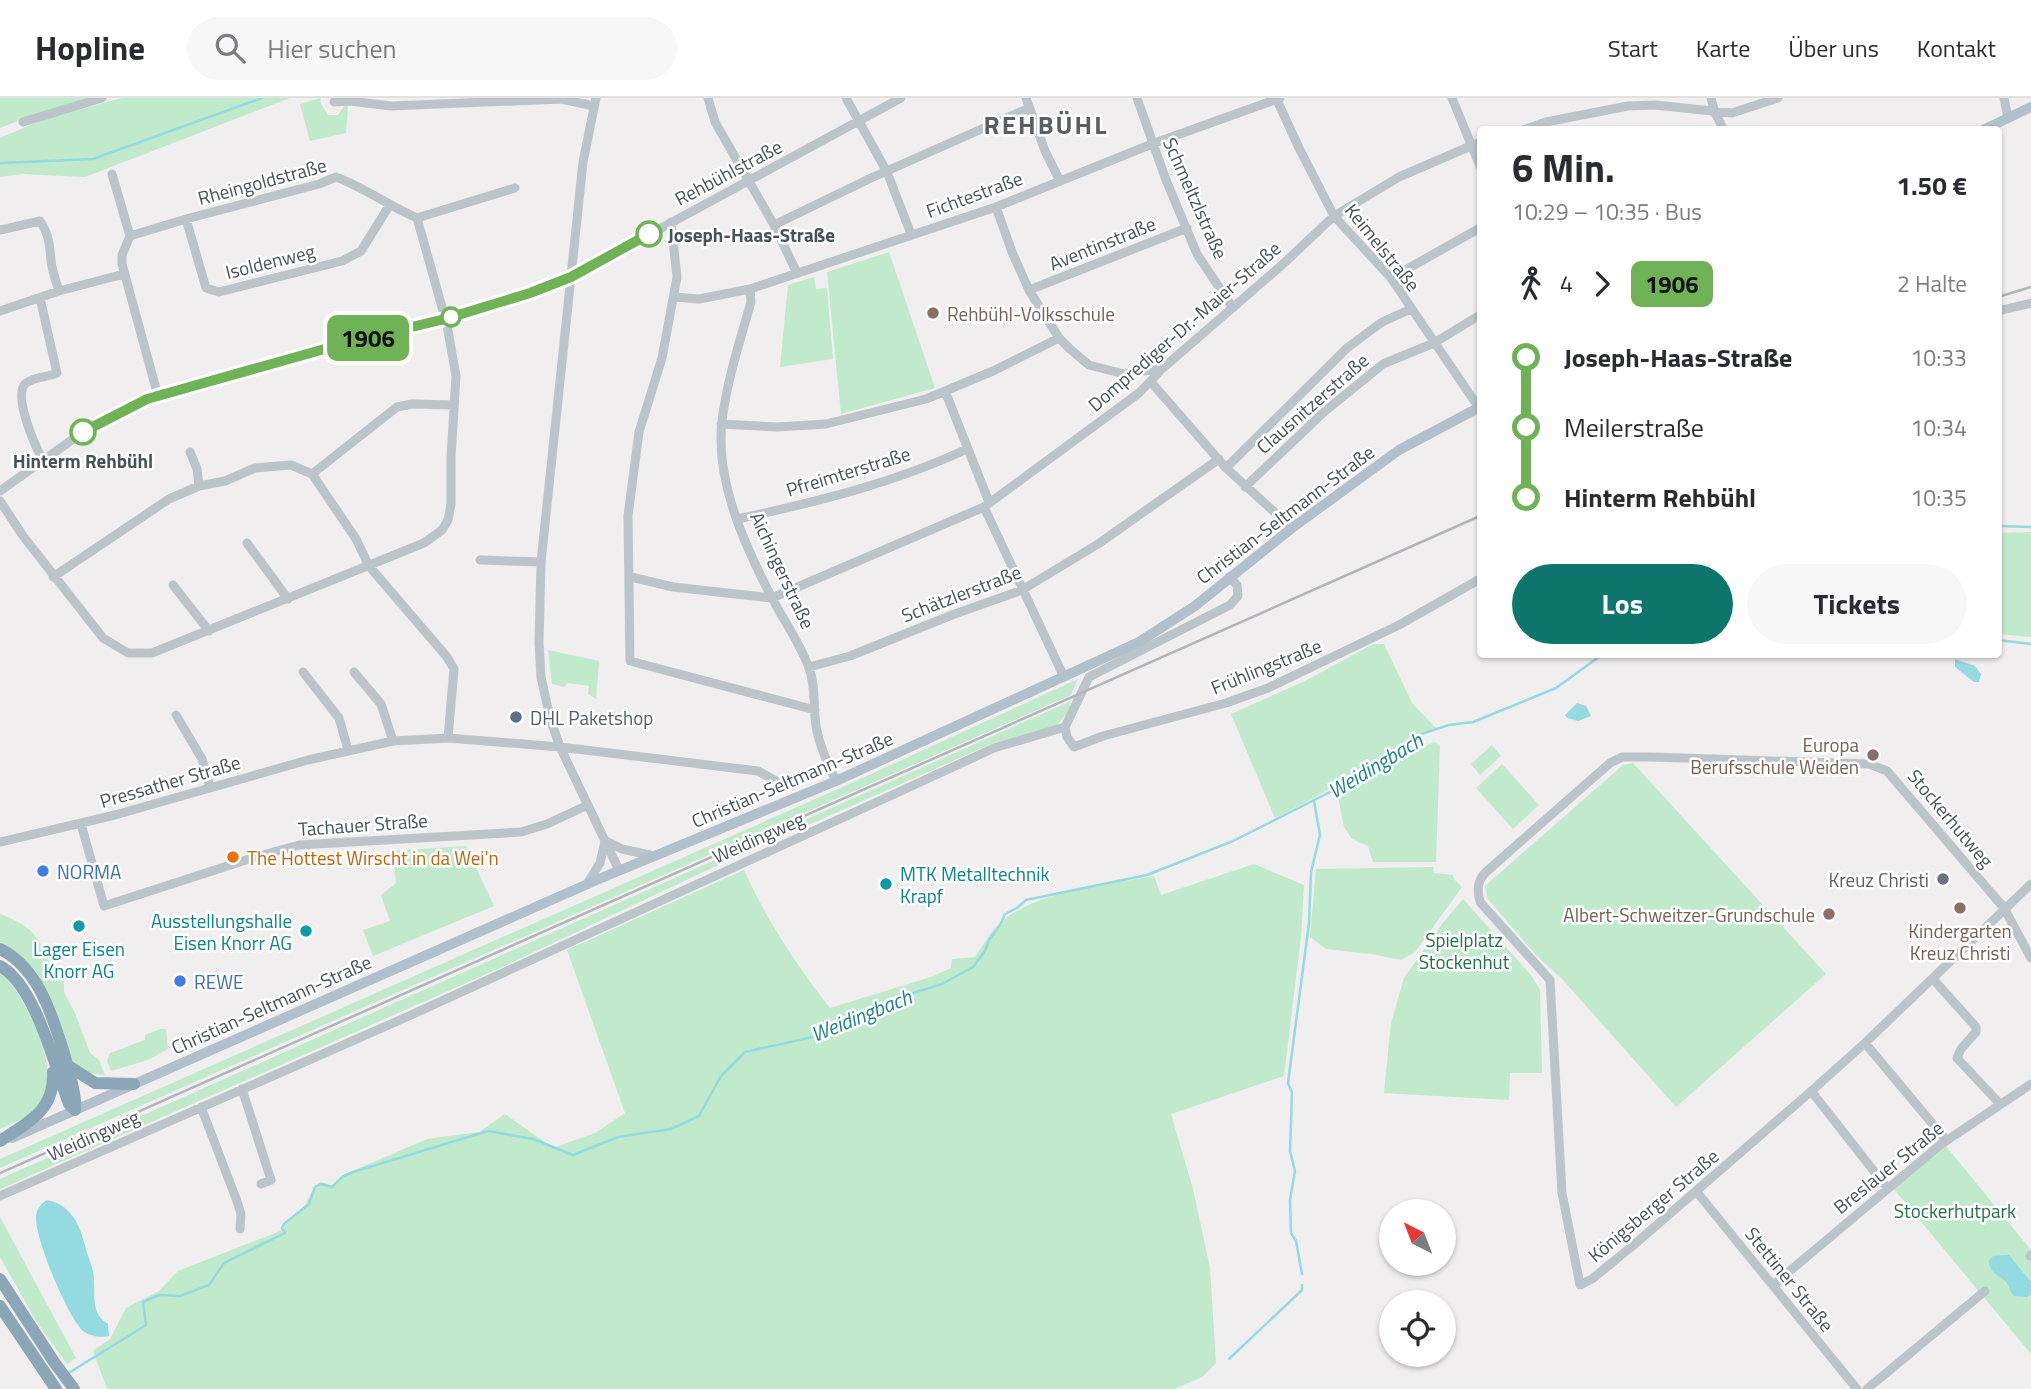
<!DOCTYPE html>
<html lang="de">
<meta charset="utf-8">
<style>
body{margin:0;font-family:"Titillium Web",sans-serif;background:#f7f7f7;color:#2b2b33;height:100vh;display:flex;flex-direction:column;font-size:26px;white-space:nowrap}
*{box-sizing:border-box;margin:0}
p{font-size:23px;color:#7c7c81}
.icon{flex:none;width:38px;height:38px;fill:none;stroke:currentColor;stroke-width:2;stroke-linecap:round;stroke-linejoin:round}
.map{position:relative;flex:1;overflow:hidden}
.drawer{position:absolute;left:1477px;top:28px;width:525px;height:532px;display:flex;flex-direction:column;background:#fff;border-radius:7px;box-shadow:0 2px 5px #0004}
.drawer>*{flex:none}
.badge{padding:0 14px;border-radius:10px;font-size:24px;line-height:46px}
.needle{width:46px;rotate:318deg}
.buttons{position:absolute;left:1379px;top:1101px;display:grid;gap:14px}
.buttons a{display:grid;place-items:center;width:77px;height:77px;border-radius:50%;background:#fff;box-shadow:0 2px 5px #0004;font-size:35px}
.map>.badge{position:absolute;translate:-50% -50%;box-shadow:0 0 0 4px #fff}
.legs{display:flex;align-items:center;gap:10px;height:77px;padding:0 35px;font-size:23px}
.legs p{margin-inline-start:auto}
.head{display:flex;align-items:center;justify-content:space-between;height:119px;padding:0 35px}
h1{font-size:38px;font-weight:700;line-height:52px}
.button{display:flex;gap:14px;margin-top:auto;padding:14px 35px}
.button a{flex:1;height:80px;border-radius:42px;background:#0f766e;color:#fff;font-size:28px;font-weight:700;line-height:80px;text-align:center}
.button a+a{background:#f7f7f7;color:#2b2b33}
ul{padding:0 35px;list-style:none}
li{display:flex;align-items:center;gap:24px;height:70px;font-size:26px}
li i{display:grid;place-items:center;width:10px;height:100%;margin:0 9px;background:currentColor}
li i::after{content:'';width:18px;height:18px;margin:-9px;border:5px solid;border-radius:50%;background:#fff}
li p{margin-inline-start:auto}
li:first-child i{background:linear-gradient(#0000 50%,currentColor 0)}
li:last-child i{background:linear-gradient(currentColor 50%,#0000 0)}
header{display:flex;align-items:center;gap:42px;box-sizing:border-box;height:98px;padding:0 35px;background:#fff;border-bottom:2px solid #e1e1e2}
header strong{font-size:33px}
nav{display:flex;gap:38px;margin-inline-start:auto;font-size:24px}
.search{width:490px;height:63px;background:#f7f7f7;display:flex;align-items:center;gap:18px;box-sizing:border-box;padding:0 24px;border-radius:38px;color:#7c7c81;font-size:26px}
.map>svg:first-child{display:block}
</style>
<header>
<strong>Hopline</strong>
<div class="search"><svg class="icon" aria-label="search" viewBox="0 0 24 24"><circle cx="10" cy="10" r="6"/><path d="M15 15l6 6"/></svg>Hier suchen</div>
<nav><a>Start</a><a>Karte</a><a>Über uns</a><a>Kontakt</a></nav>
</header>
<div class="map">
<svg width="2031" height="1291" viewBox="0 0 2031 1291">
<rect width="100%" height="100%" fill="#f0eeee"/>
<!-- green -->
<path fill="#c1e9cc" d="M 0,0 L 92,0 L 32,17 L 0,30 Z
M 122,0 L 290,0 L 85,79 L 22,76 L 0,79 L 0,40 L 45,21 Z
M 321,0 L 320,4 L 328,17 L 338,17 L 344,8 L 348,7 L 346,35 L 310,43 L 300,6 Z
M 889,154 L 935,290 L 841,316 L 827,174 Z
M 814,179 L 816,191 L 827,190 L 833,261 L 780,269 L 788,187 Z
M 2031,434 L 2031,539 L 1999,536 L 1999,435 Z
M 1373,546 L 1384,546 L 1412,605 L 1436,630 L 1421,634 L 1314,700 L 1275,720 L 1231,616 L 1305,583 Z
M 548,552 L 599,563 L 596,601 L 588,596 L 589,588 L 568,585 L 564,589 L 552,586 Z
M 1078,581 L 1071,597 L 0,1070 L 0,1061 L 856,683 Z
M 1071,603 L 1069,613 L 1056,628 L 991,646 L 716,768 L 500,870 L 0,1091 L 0,1081 Z
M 1434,644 L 1440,647 L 1436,764 L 1373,764 L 1368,748 L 1352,741 L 1344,729 L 1337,694 L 1378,669 Z
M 1492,647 L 1501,658 L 1480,677 L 1471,666 Z
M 1633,665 L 1826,876 L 1676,1009 L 1563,882 L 1536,857 L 1487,800 L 1485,788 L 1623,667 Z
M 1502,666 L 1539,707 L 1513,731 L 1476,690 Z
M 466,748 L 494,808 L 373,858 L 363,832 L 390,823 L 381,797 L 396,785 L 392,753 Z
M 1254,766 L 1304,787 L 1301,839 L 1284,978 L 1171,1016 L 1193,1091 L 1210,1170 L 1216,1265 L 1202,1279 L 1175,1291 L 107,1291 L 93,1253 L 110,1241 L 126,1210 L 159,1193 L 178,1173 L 280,1133 L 305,1107 L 315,1088 L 321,1084 L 332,1088 L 338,1084 L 341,1078 L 427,1041 L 479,1034 L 505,1016 L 553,1050 L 595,1035 L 625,1015 L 567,852 L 744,772 C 766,821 797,868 830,910 L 931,879 L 951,870 L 952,861 L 975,859 C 982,849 988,837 997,828 C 1031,793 1108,787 1154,778 L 1161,797 Z
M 1433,769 L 1434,775 L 1453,777 L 1454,781 L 1462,789 L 1415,854 L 1401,862 L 1372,856 L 1326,851 L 1310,839 L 1316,771 Z
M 1463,801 L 1531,877 L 1540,892 L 1542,975 L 1510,975 L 1509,1002 L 1384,995 L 1391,925 L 1404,880 L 1442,826 Z
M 0,816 C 34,829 41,840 53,874 L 64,873 L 64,894 L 75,915 L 90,955 L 99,962 L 105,977 C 94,976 83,975 75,966 C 69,958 67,944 64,935 C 50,893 39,867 0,844 Z
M 0,874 C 24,893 61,972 44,1002 C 35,1017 15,1024 0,1031 Z
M 161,931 L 166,931 L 168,951 L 148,962 L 111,973 L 107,963 L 110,955 L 145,942 L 145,937 Z
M 1945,1047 L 2031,1152 L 2031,1256 L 1893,1090 Z
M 0,1119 L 76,1260 L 67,1266 L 36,1223 L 0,1159 Z"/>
<!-- water -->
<path fill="#93dae1" d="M 1955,561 L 1975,568 L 1981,576 L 1979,584 L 1974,584 L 1955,569 Z
M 1577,605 L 1586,608 L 1591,618 L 1578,623 L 1567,620 L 1565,617 Z
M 47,1102 C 74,1107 81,1131 87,1155 C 90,1164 94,1172 94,1182 C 95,1198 91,1216 108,1226 L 109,1238 C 101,1240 89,1238 83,1233 C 67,1218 35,1140 36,1119 C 36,1112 41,1106 47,1102 Z
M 2009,1157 L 2031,1184 L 2031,1196 L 2027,1199 L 2014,1198 C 2009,1192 2009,1186 2004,1182 C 1995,1175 1990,1175 1989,1162 L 1993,1158 Z"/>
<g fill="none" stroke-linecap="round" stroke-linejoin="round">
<!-- stream -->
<path stroke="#93dae1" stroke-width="2.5" d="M 0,65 L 93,61 L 262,0
M 1998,428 L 2031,429
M 1998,542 L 2031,546
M 1302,1176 L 1296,1143 L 1291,1135 L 1290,1102 L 1295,1073 L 1290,1053 L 1292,995 L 1288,985 L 1309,825 L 1311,774 L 1320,737 L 1314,703
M 1229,1261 L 1302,1192 L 1302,1187
M 67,1276 L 146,1227 L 143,1204 L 159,1197 L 180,1198 L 209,1187 L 224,1165 L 285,1135 L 282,1130 L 284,1126 L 309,1106 L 315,1089 L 321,1086 L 332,1089 L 342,1079 L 353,1074 L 488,1033 L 533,1041 L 573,1057 L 618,1039 L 671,1031 L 699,1018 L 721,978 L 745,954 L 826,936 L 888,903 L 942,886 L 973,869 L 985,853 L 989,842 L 1000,827 L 1005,816 L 1017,810 L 1026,802 L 1147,777 L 1233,743 L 1334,692 L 1421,636 L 1449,627 L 1473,624 L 1556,590 L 1603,556"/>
<!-- minor -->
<path stroke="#bbc4c9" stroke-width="9" d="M 596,0 L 583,64 L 541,464 L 539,545 L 541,579 L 550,620 L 560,649 L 619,772
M 708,0 L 715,24 L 774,127 L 797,175
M 846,0 L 887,74 L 911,136
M 1026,0 L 1045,53 L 1060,83
M 1137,0 L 1166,82 L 1197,156 L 1233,210
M 1276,0 L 1299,50 L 1334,118 L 1391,180 L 1479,310
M 1452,0 L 1480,68
M 1711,0 L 1715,15 L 1724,32
M 2004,0 L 2008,20
M 334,4 L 350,3 L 391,8 L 561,1 L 594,8
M 23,24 L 102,0
M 1523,32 L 1546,24 L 1628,8 L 1655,7 L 1732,15 L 1778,0
M 112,76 L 130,138
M 996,109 L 1012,154 L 1029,192 L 1059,240 L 1070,251 L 1089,267 L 1124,276 L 1163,270
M 417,120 L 515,90
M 186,121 L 206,190 L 219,194 L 342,163 L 361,153 L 389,108
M 671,124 L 677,179 L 662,260 L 639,334 L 628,418 L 630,563 L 815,612
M 774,127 L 871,80 L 1029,10
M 0,132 L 40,123 C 49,136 50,149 51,163 C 52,173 56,183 59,193
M 1391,180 L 1480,130
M 750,191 L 751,204 C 740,243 727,282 722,323 C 715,383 745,448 772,500 C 784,523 800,545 809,570 C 816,588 813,609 816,628 C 819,647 828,666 836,683
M 1029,192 L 1187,130
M 674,199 L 699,201 L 750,191 L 996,109 L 1152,46 L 1280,0
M 40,200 L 57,275 C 48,279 34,279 26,285 C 12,296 35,348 43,362
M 0,213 L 59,193 L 124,176
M 1998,213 L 2031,205
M 1151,284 L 1226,370 L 1292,430
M 945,293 L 989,404
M 721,326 L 777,329 L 826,326 L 926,301 L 993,273 L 1059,240
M 190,354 L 197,371 L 199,388
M 1226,370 L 1347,250 L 1382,224 L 1411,211
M 312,376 L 397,309 L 412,306 L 454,307
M 1245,389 L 1324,314 L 1383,266 L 1434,245 L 1480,217
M 0,393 L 83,334 L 147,301 L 353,243 L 445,221 L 530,195 L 571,179 L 901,0
M 0,403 L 23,438 L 103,540 L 128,555 L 152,555 L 424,445 L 442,432 L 448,422 L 451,406 L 451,359 L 456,278 L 447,227 L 417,120 C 389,108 365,90 336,79 L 319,86 L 186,121 L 130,138 L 122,157 L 122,166 L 158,298
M 984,409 L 1064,579
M 738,421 C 816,404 894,385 967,351
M 247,445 L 288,501
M 480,462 L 541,464
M 53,479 L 169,401 L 199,388 L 225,383 L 255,370 L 291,367 L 312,376 L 356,441 L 369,468 L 447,559 L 454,571 L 448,640
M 631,479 L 673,489 L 772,500 L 984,409 L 1139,295 L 1163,270 L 1282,167 L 1334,118 L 1399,79 L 1480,44
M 173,487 L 209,533
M 809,569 L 850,558 L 952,517 L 1022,492 L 1098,446 L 1219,361
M 303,574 L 339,620 L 348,652
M 354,574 L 381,606 L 393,643
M 176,617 L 202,661 L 210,689
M 1065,629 L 1067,639 L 1074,649 L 1103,638 L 1226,605 L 1268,590 L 1399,527 L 1480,481
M 81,726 L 104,808 L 252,760 L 299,747 L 521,734 L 547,726 L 588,707
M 606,743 L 622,751 L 654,758
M 0,744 L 115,717 L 308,662 L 393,643 L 448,640 L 560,649 L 758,673 L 776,683
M 587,786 L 600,765 L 605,743
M 2031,786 L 1865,945 L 1808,996 L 1636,1145 L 1592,1181 L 1580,1187 L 1562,1095 L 1550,882 L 1480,804 C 1477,792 1477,783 1486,774 L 1610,665 L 1622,659 L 1652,659 L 1869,666 L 1887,673 L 2004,810 L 2031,860
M 1933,881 L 1976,929 L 1976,934 L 1961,951 L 1957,960 L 2000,1006
M 1865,945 L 1946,1042
M 242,991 L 271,1082 L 261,1086
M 1811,993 L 1888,1091
M 201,1009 L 237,1103 L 241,1116 L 240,1131
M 1696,1093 L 1857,1291
M 0,1098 L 400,922 L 901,693 L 994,650 L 1065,629 L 1089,579 L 1230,507 L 1238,498 L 1237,487 L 1229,479
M 2030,1158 L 2031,1157
M 1773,1187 L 1940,1047 L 2031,986
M 1867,1291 L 1985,1193"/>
<!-- major -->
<path stroke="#b1c0ca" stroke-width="10" d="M 1983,32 L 2031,9
M 12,1040 L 599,781 L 836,683 L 1139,544 L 1195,508 L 1292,430 L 1399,352 L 1480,309"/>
<!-- highway -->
<path stroke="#8ba6b7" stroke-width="12" d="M 0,851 C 19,860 34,879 43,898 C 53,918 78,992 75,1012
M 0,868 C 35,886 55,969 69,1006 L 75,1012
M 67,967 L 95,985 L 134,986
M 0,1043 C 28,1024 55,1013 53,974
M 0,1181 L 54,1264 L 74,1291
M 0,1208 L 56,1291"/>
<!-- rail -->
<path stroke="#b1b4b8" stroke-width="2.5" d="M 1998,199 L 2031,189
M 0,1075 L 1480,418"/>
</g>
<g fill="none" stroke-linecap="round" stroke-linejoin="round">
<defs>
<path id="line-1" d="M 83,334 L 147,301 L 353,243 L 445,221 L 530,195 L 571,179 L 649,136"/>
</defs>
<!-- line-1 casing -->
<use href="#line-1" stroke="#fff" stroke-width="16"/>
<!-- line-1 -->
<use href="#line-1" stroke="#70b356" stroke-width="10"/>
</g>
<!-- markers -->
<g fill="#fff" stroke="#70b356" stroke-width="3.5">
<circle cx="649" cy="136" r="12"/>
<circle cx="451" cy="219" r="9"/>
<circle cx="83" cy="334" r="12"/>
</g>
<g fill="#8d6e63" stroke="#fff" stroke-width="2.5">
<circle cx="933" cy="215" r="7"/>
<circle cx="1873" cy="657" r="7"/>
<circle cx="1960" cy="810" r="7"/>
<circle cx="1829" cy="816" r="7"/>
</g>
<circle fill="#5c6f8a" stroke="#fff" stroke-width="2.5" cx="516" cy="619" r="7"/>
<circle fill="#e8710a" stroke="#fff" stroke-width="2.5" cx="233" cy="759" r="7"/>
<g fill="#3f7fe0" stroke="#fff" stroke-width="2.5">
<circle cx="43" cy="773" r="7"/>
<circle cx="180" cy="883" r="7"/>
</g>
<circle fill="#6b7280" stroke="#fff" stroke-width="2.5" cx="1943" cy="781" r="7"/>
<g fill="#0f9aa8" stroke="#fff" stroke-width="2.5">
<circle cx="886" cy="786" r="7"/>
<circle cx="79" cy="828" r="7"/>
<circle cx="306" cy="833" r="7"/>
</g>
<g text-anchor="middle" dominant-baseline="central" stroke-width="5" stroke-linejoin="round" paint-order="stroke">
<!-- street labels -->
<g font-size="19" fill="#485359" stroke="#fff">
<text transform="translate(728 74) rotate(-28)">Rehbühlstraße</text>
<text transform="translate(262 83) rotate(-15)">Rheingoldstraße</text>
<text transform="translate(974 96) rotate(-20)">Fichtestraße</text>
<text transform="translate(1196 100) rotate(66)">Schmeltzlstraße</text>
<text transform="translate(1102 145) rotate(-22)">Aventinstraße</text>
<text transform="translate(1383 149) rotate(51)">Keimelstraße</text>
<text transform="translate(270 163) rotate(-14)">Isoldenweg</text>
<text transform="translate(1184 228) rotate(-41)">Domprediger-Dr.-Maier-Straße</text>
<text transform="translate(1312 305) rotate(-41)">Clausnitzerstraße</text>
<text transform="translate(848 373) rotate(-17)">Pfreimterstraße</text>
<text transform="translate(1285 416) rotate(-37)">Christian-Seltmann-Straße</text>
<text transform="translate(783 472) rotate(65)">Aichingerstraße</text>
<text transform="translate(961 495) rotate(-21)">Schätzlerstraße</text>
<text transform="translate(1266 568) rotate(-22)">Frühlingstraße</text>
<text transform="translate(792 681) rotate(-23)">Christian-Seltmann-Straße</text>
<text transform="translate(170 683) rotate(-16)">Pressather Straße</text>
<text transform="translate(1951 720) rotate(50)">Stockerhutweg</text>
<text transform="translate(363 726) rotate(-4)">Tachauer Straße</text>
<text transform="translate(758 739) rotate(-24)">Weidingweg</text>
<text transform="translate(271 906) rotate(-24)">Christian-Seltmann-Straße</text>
<text transform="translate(93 1037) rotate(-24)">Weidingweg</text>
<text transform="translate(1888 1069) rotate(-39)">Breslauer Straße</text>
<text transform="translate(1653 1107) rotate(-40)">Königsberger Straße</text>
<text transform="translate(1790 1181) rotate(51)">Stettiner Straße</text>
</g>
<!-- stop labels -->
<g font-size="19" font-weight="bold" fill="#485359" stroke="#fff" text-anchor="start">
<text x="668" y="136">Joseph-Haas-Straße</text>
<text x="83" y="362" text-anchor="middle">Hinterm Rehbühl</text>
</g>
<!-- education labels -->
<g font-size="19" fill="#785e54" stroke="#fff" text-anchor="end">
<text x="947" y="215" text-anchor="start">Rehbühl-Volksschule</text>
<text x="1859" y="646">Europa<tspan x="1859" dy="22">Berufsschule Weiden</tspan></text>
<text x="1815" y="816">Albert-Schweitzer-Grundschule</text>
<text x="1960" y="832" text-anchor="middle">Kindergarten<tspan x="1960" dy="22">Kreuz Christi</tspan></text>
</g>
<!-- service labels -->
<g font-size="19" fill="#4e5e75" stroke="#fff" text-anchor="start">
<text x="530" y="619">DHL Paketshop</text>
</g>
<!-- food labels -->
<g font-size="19" fill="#c56008" stroke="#fff" text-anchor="start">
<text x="247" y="759">The Hottest Wirscht in da Wei'n</text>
</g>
<!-- shop labels -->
<g font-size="19" fill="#366cbe" stroke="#fff" text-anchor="start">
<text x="57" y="773">NORMA</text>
<text x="194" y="883">REWE</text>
</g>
<!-- culture labels -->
<g font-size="19" fill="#0d838f" stroke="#fff" text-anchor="start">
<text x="900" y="775">MTK Metalltechnik<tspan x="900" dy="22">Krapf</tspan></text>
<text x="292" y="822" text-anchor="end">Ausstellungshalle<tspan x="292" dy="22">Eisen Knorr AG</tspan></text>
<text x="79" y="850" text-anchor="middle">Lager Eisen<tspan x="79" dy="22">Knorr AG</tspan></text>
</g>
<!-- worship labels -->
<g font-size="19" fill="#5b616d" stroke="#fff" text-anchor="end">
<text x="1929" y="781">Kreuz Christi</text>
</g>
<!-- park labels -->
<g font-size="19" fill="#227241" stroke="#fff">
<text x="1464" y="841">Spielplatz<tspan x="1464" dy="22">Stockenhut</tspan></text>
<text x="1955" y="1112">Stockerhutpark</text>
</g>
<!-- water labels -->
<g font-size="21" font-style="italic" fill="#1c808a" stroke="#fff">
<text transform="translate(1375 667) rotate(-31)">Weidingbach</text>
<text transform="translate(861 917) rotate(-22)">Weidingbach</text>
</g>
<!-- district labels -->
<g font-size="26" font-weight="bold" letter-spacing="2" fill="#5b5f62" stroke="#fff">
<text x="1046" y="26">REHBÜHL</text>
</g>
</g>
</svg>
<div class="buttons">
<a><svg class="needle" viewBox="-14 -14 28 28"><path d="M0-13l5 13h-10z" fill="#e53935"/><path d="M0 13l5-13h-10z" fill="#7c7c81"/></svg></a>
<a><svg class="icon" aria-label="locate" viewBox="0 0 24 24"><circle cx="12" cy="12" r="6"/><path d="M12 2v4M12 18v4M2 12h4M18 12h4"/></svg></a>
</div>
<b class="badge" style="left:368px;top:240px;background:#70b356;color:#111">1906</b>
<section class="drawer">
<div class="head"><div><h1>6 Min.</h1><p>10:29 – 10:35 · Bus</p></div><b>1.50 €</b></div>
<div class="legs"><svg class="icon" aria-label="walk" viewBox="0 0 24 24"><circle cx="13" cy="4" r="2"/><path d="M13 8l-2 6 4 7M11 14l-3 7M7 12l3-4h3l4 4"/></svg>4<svg class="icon" aria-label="forward" viewBox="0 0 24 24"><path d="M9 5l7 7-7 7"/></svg><b class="badge" style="background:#70b356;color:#111">1906</b><p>2 Halte</p></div>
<ul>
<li><i style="color:#70b356"></i><b>Joseph-Haas-Straße</b><p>10:33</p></li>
<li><i style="color:#70b356"></i><span>Meilerstraße</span><p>10:34</p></li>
<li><i style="color:#70b356"></i><b>Hinterm Rehbühl</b><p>10:35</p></li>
</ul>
<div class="button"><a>Los</a><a>Tickets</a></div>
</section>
</div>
